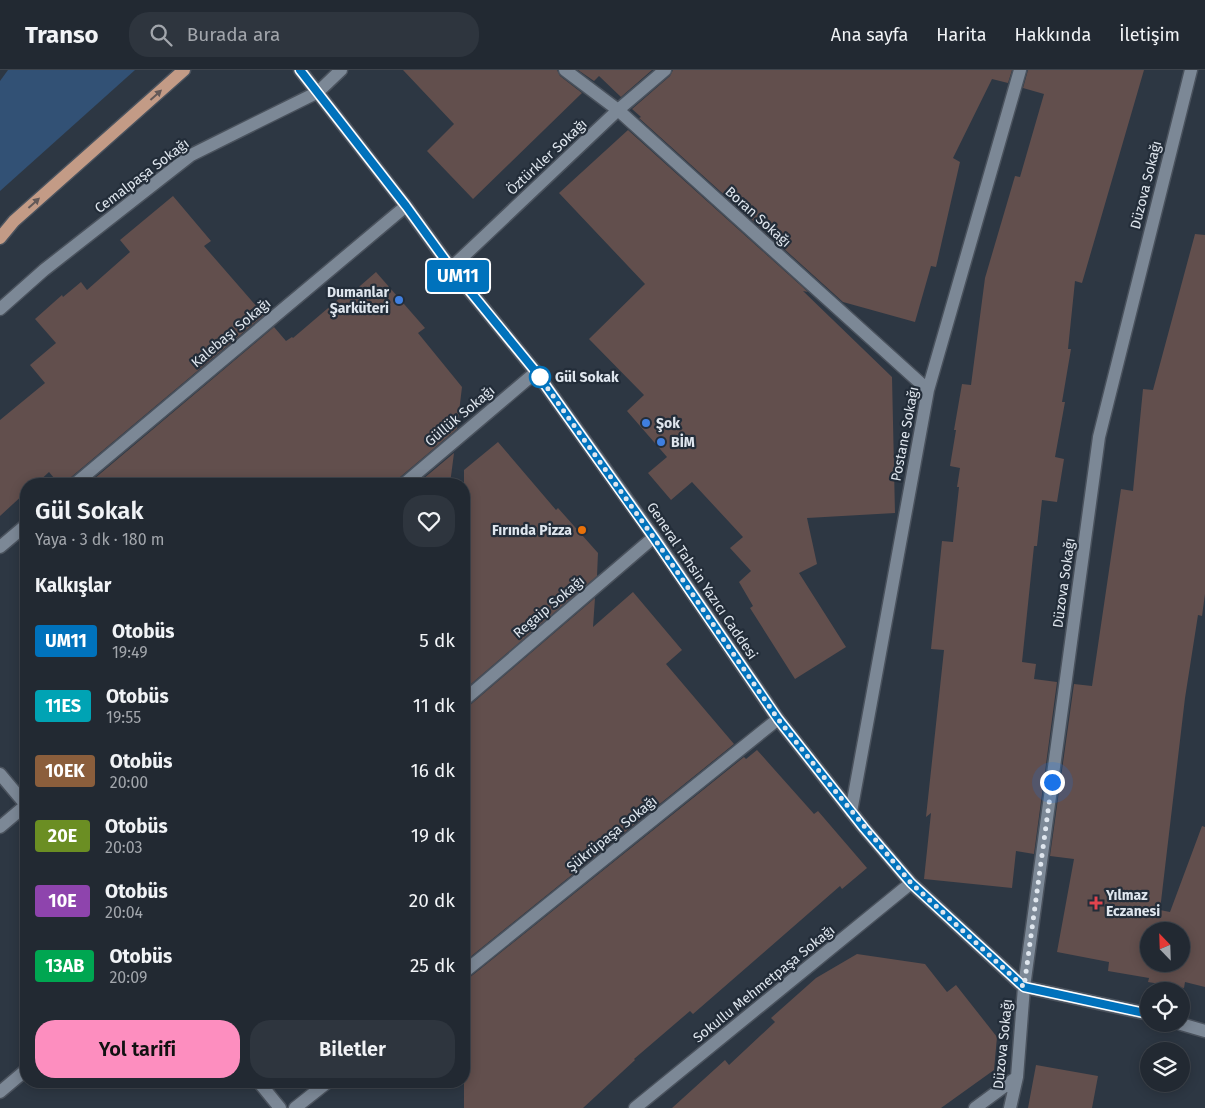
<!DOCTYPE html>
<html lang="tr">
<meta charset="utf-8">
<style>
body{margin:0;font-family:"Fira Sans",sans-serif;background:#2e353e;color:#f1f3f6;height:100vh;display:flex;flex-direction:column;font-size:19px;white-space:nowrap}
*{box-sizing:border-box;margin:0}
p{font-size:16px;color:#a2a6ac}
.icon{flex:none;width:28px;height:28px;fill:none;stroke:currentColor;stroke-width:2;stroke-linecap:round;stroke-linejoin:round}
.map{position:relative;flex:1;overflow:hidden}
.panel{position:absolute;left:20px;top:408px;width:450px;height:610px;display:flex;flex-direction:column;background:#222932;border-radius:20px;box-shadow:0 2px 12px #0003,0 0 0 1px #3f454d}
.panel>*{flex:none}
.badge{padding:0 10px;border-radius:4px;font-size:18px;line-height:32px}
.needle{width:32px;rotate:337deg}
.fabs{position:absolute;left:1140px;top:852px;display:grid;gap:10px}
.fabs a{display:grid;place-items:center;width:50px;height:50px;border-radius:50%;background:#222932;box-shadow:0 2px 12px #0003,0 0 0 1px #3f454d;font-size:25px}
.you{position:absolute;width:25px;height:25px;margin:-12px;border:4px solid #fff;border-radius:50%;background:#1a73e8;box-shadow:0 0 0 8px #1a73e833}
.map>.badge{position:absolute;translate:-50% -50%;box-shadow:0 0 0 2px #fff}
h2{padding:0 15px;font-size:19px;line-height:45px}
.round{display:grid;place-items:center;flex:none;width:52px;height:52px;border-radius:20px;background:#2e353e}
.head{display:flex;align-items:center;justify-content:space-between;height:85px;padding:0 15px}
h1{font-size:24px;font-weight:600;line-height:38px}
.button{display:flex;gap:10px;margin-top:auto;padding:10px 15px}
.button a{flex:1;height:58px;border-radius:20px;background:#fd8ebf;color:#111;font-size:20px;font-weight:600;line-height:58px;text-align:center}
.button a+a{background:#2e353e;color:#f1f3f6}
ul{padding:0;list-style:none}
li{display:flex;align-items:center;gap:15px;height:65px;padding:0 15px}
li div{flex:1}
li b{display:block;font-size:19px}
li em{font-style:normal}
li .badge{min-width:55px;font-weight:700;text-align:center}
header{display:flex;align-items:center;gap:30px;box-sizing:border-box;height:70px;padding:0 25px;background:#222932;border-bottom:1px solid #3f454d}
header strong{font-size:24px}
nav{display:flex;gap:28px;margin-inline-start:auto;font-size:18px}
.search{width:350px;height:45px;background:#2e353e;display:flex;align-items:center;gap:12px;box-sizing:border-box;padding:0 18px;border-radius:20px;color:#a2a6ac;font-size:19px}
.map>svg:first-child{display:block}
</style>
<header>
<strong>Transo</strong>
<div class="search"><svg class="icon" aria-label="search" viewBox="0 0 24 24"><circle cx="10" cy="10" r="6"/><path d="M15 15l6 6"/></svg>Burada ara</div>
<nav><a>Ana sayfa</a><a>Harita</a><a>Hakkında</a><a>İletişim</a></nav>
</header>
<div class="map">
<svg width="1205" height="1038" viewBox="0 0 1205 1038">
<rect width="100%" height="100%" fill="#2d3743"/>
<!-- green -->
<path fill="#325175" d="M 8,0 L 135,0 L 0,121 L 0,11 Z"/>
<!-- building -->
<path fill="#624f4d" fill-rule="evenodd" d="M 403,0 L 557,0 L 560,6 L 582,23 L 473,129 L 427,81 L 454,54 Z
M 578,0 L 652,0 L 621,27 L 599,6 L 594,11 Z
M 673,0 L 1012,0 L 1008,13 L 992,9 L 953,88 L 960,92 L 936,197 L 931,196 L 915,252 L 843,232 L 639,48 L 641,47 L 632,39 L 670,6 Z
M 1028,0 L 1144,0 L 1082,213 L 1075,211 L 1068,279 L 1071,279 L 1062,332 L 1065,332 L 1055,387 L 1064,389 L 1057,432 L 1042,430 L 1037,476 L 1034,476 L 1022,592 L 1036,594 L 1034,609 L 1057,612 L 1034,784 L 1016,781 L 1012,818 L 924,809 L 931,743 L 926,747 L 944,580 L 931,579 L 942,471 L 953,472 L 959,417 L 957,417 L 960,398 L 950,396 L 956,360 L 954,360 L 962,314 L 971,315 L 985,208 L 1015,106 L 1020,107 L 1044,24 L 1023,18 Z
M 628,60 L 808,222 L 803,221 L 892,307 L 895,443 L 807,448 L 817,494 L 799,503 L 846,577 L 795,609 L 750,538 L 753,536 L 739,512 L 751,501 L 730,478 L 743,467 L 692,412 L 671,430 L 648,403 L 667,387 L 627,341 L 644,325 L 589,269 L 645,214 L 559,123 Z
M 173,126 L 211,171 L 204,176 L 264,245 L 70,408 L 67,414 L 59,414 L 49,402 L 36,414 L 26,414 L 26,422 L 0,446 L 0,350 L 45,313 L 30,295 L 56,273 L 35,249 L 62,225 L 63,227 L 81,212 L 87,220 L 130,182 L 120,170 Z
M 1195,164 L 1205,165 L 1205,524 L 1202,546 L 1198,545 L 1185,628 L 1160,840 L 1170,842 L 1202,756 L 1205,757 L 1205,917 L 1185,912 L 1184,918 L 1148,912 L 1149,908 L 1108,901 L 1109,892 L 1057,882 L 1074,789 L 1050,786 L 1074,614 L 1092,616 L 1121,419 L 1133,421 L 1143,319 L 1153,320 ZM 1149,861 L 1181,861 L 1181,894 L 1149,894 Z
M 376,202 L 425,258 L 418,263 L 462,317 L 457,359 L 399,408 L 396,414 L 88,414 L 274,257 L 286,271 L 292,267 L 293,268 L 341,227 L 344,230 Z
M 498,372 L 556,440 L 558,438 L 598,483 L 597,506 L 464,620 L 464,400 Z
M 454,383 L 450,414 L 417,414 Z
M 633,522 L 682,580 L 666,594 L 734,674 L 464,892 L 464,638 L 469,636 L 595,528 L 593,557 Z
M 757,680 L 814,744 L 818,741 L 867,798 L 842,819 L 840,816 L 693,944 L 690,941 L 634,989 L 635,990 L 583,1038 L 464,1038 L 464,910 L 469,908 L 744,687 L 746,689 Z
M 857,884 L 925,894 L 947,922 L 956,915 L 997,967 L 994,1000 L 941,1038 L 672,1038 L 725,990 L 729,995 L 775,952 L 771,948 L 816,908 Z
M 1036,995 L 1098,1006 L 1092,1038 L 1028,1038 Z"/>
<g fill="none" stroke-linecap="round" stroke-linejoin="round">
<defs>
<path id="minor" d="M 300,0 L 406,136 L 451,198 L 536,302 L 654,467 L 778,649 L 864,758 L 911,813 L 1024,917 L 1149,944
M 565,0 L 618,40 L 928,320
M 451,198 L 618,40 L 665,0
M 0,239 L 44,200 L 191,85 L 318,22 L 341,0
M 75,414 L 406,136
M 404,414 L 536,302
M 0,477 L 26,455
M 464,630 L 654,467
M 0,704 L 26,735
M 851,742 L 928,320 L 1020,0
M 0,757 L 26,735
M 464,902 L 778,649
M 1181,954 L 1205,961
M 258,1011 L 280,1038
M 0,1022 L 26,1000
M 295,1038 L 329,1011
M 635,1038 L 911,813
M 975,1038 L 1017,1007
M 1010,1038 L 1017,1007 L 1024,917 L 1099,367 L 1191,0"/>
<path id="major" d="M 0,168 L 14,151 L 184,0"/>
</defs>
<!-- minor casing -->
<use href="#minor" stroke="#4a525d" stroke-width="15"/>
<!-- major casing -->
<use href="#major" stroke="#4a525d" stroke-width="15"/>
<!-- minor -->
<use href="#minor" stroke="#7c8896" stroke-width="12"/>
<!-- major -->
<use href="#major" stroke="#c39b86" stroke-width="12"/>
</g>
<!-- one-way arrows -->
<defs><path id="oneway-solid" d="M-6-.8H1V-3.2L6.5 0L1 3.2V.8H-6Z" transform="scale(1.25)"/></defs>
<g fill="#635958">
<use href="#oneway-solid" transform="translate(156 25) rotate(-42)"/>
<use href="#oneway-solid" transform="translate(34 133) rotate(-42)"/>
</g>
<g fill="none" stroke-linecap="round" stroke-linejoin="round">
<defs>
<path id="line" d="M 300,0 L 406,136 L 451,198 L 536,302 L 654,468 L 778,649 L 864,758 L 911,813 L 1024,917 L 1149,944"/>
</defs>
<!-- line casing -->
<use href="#line" stroke="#fff" stroke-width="11"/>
<!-- line -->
<use href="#line" stroke="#0072bc" stroke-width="8"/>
<!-- walk -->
<path stroke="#dfe6ee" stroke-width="5" stroke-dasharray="0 9" d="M 540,307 L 536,302 L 654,468 L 778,649 L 827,711 L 911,813 L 1024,917 L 1052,712"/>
</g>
<!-- markers -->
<g fill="#3f7fe0" stroke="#232d39" stroke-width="2">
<circle cx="399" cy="230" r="5"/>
<circle cx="646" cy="353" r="5"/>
<circle cx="661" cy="372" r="5"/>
</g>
<circle fill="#fff" stroke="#0072bc" stroke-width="2.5" cx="540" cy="307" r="10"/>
<circle fill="#e8710a" stroke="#232d39" stroke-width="2" cx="582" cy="460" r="5"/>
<path fill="#e0444e" stroke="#232d39" stroke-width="2" d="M1093.5 825.5h5v5h5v5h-5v5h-5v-5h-5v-5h5z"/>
<g text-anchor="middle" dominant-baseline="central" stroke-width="4.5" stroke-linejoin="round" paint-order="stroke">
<!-- street labels -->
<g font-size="14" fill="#dfe6ee" stroke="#232d39">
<text transform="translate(547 87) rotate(-43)">Öztürkler Sokağı</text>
<text transform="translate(142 106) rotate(-37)">Cemalpaşa Sokağı</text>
<text transform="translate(1146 115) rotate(-76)">Düzova Sokağı</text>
<text transform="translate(758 147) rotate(42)">Boran Sokağı</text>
<text transform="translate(231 263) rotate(-40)">Kalebaşı Sokağı</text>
<text transform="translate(460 346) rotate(-40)">Güllük Sokağı</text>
<text transform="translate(905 364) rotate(-79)">Postane Sokağı</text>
<text transform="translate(702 511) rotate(56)">General Tahsin Yazıcı Caddesi</text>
<text transform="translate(1064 513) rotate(-82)">Düzova Sokağı</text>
<text transform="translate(549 537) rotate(-40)">Regaip Sokağı</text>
<text transform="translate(612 764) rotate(-39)">Şükrüpaşa Sokağı</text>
<text transform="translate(764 914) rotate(-39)">Sokullu Mehmetpaşa Sokağı</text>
<text transform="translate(1003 974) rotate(-84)">Düzova Sokağı</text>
</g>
<!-- poi labels -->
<g font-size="14" font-weight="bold" fill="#dfe6ee" stroke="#232d39" text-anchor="start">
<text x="389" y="222" text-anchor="end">Dumanlar<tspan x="389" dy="16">Şarküteri</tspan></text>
<text x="656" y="353">Şok</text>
<text x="671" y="372">BİM</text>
<text x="572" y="460" text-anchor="end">Fırında Pizza</text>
<text x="1106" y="825">Yılmaz<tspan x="1106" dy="16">Eczanesi</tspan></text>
</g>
<!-- stop labels -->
<g font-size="14" font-weight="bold" fill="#dfe6ee" stroke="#232d39" text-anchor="start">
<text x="555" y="307">Gül Sokak</text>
</g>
</g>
</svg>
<div class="fabs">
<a><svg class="needle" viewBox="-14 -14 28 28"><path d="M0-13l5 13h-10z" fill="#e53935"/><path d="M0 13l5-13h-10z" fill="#a2a6ac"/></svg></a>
<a><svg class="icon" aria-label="locate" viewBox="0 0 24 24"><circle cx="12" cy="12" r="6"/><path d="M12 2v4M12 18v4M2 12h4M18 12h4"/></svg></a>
<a><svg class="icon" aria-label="layers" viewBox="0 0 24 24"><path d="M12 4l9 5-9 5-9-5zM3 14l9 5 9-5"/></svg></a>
</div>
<div class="you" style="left:1052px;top:712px"></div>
<b class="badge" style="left:458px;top:206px;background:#0072bc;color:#fff">UM11</b>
<section class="panel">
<div class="head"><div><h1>Gül Sokak</h1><p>Yaya · 3 dk · 180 m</p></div><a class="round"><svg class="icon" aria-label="heart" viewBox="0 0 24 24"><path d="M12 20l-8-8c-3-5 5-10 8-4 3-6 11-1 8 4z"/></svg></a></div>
<h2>Kalkışlar</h2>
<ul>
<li><span class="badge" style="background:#0072bc;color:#fff">UM11</span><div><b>Otobüs</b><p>19:49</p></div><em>5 dk</em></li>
<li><span class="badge" style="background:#00a3b4;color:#fff">11ES</span><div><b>Otobüs</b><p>19:55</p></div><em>11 dk</em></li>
<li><span class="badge" style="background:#8b5e3c;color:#fff">10EK</span><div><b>Otobüs</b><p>20:00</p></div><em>16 dk</em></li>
<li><span class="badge" style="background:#6b8e23;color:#fff">20E</span><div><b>Otobüs</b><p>20:03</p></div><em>19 dk</em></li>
<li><span class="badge" style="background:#8e44ad;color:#fff">10E</span><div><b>Otobüs</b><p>20:04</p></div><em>20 dk</em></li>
<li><span class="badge" style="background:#00a651;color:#fff">13AB</span><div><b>Otobüs</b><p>20:09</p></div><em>25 dk</em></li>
</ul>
<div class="button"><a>Yol tarifi</a><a>Biletler</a></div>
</section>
</div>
